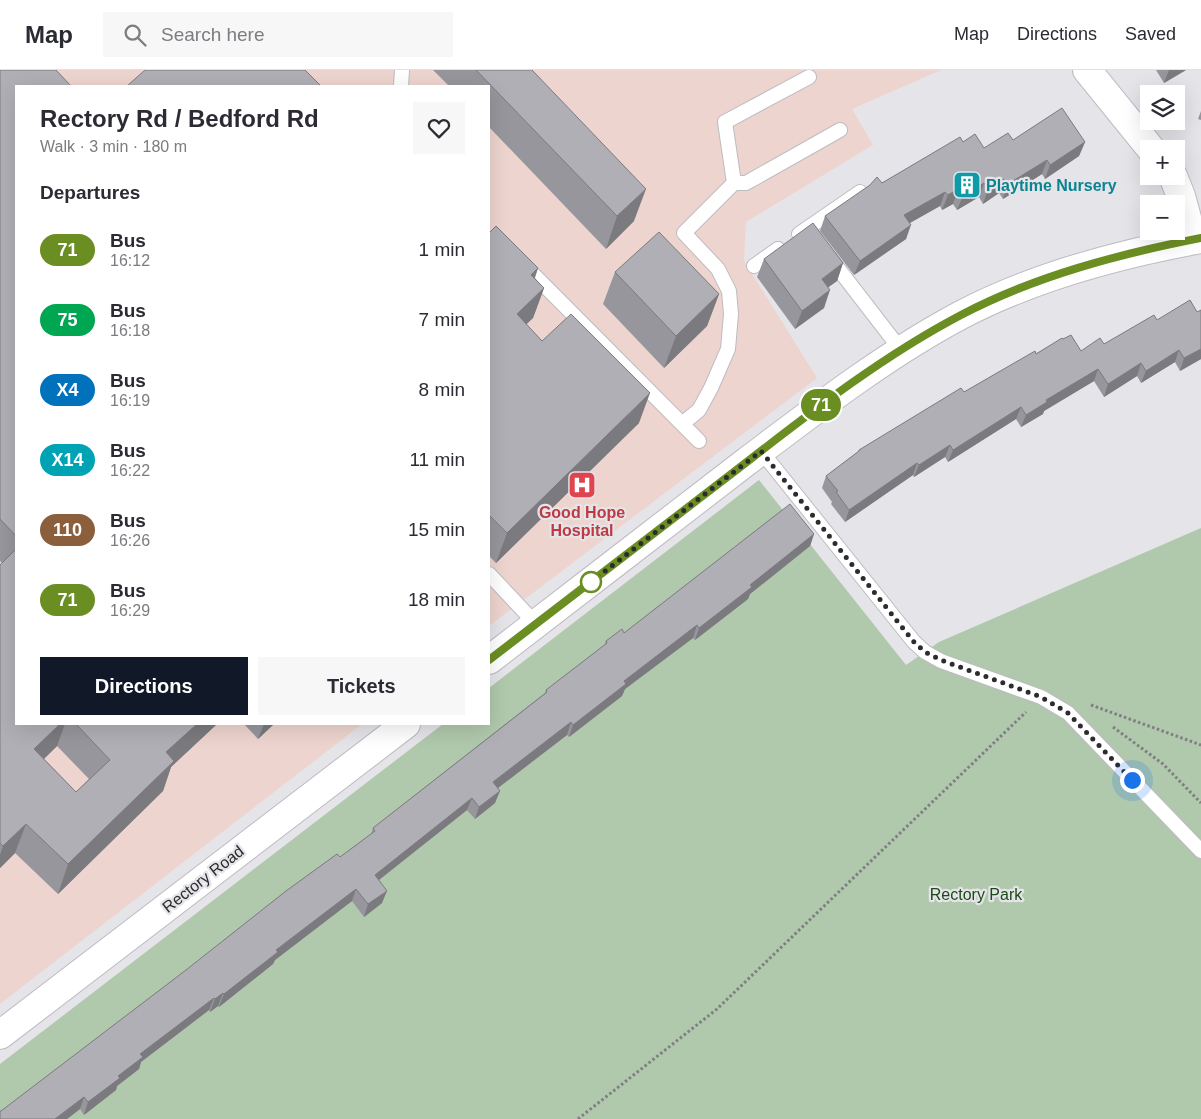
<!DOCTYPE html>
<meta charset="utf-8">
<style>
body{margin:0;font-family:Arial,sans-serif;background:#f7f7f7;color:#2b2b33;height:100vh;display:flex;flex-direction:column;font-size:19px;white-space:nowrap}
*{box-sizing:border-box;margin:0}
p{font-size:16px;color:#7c7c81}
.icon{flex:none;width:28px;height:28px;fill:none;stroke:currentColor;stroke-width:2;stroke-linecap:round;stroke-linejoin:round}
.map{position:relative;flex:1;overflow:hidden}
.sheet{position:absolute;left:15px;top:15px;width:475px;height:640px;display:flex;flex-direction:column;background:#fff;border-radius:0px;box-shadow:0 5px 20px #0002}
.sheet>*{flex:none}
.badge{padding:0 10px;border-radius:16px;font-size:18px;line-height:32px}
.controls{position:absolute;left:1140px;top:15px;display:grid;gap:10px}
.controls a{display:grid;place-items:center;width:45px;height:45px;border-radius:0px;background:#fff;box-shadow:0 5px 20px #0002;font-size:25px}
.you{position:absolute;width:25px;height:25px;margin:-12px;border:4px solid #fff;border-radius:50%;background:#1a73e8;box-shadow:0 0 0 8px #1a73e833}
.map>.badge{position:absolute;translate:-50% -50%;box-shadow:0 0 0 2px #fff}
h2{padding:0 25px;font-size:19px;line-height:45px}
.round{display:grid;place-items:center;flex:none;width:52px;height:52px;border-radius:0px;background:#f7f7f7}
.overview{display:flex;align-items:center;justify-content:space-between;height:85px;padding:0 25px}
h1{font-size:24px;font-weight:800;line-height:38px}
.button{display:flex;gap:10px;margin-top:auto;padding:10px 25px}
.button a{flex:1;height:58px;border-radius:0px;background:#111827;color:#fff;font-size:20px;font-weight:800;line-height:58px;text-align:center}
.button a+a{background:#f7f7f7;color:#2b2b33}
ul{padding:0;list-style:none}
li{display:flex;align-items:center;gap:15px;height:70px;padding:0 25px}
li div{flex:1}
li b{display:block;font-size:19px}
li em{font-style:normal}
li .badge{min-width:55px;font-weight:700;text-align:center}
header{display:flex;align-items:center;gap:30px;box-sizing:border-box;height:70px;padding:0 25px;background:#fff;border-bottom:1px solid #e1e1e2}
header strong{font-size:24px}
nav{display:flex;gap:28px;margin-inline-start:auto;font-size:18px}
.search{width:350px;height:45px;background:#f7f7f7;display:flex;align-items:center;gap:12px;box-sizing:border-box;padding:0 18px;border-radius:0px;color:#7c7c81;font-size:19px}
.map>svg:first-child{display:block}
</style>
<header>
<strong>Map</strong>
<div class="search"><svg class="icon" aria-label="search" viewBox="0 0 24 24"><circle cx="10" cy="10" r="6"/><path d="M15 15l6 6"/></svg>Search here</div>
<nav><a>Map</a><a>Directions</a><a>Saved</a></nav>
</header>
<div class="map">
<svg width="1201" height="1049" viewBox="0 0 1201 1049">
<rect width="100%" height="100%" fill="#e4e4e9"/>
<!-- medical -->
<path fill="#eed4ce" d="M 0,0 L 941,0 L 852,39 L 873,75 L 746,152 L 744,191 L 817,308 L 489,556 L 489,16 L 16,16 L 16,654 L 362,654 L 0,934 Z"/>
<!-- green -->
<path fill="#b0c8ac" d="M 759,410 L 906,595 L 939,572 L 1201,458 L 1201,1049 L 0,1049 L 0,994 L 443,654 L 489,654 L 489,618 Z"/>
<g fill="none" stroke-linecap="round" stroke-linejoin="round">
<defs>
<path id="service" d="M 401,16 L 402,0
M 734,113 L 725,52 L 809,7
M 799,164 L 860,122
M 830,188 L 901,280
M 523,194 L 699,371
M 754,196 L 778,179
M 682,354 L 699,340 L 711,318 L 728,279 L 731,244 L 729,221 L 718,199 L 684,163 L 734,113 L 746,113 L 840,60
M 761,381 L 914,572 L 925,582 L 941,591 L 1041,627 L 1068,643 L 1201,781
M 489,504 L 536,554"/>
<path id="minor" d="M 1087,0 L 1151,79
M 1173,106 L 1181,126 L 1193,170"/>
<path id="tertiary" d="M 489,590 C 575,524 660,458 746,392 C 815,340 884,286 961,245 C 1035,206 1119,184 1201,169
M 0,965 L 406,654"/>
</defs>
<!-- service casing -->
<use href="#service" stroke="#bdbcc2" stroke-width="16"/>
<!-- minor casing -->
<use href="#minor" stroke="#bdbcc2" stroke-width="30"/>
<!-- tertiary casing -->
<use href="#tertiary" stroke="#bdbcc2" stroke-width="30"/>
<!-- path -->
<path stroke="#7f7f82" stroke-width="3" stroke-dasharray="2.5 2.5" stroke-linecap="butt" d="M 1091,635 L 1201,675
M 1113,657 L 1163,694 L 1201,733
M 578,1049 L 717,939 L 1026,642"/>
<!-- service -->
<use href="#service" stroke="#fff" stroke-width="14"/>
<!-- minor -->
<use href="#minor" stroke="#fff" stroke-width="28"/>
<!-- tertiary -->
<use href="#tertiary" stroke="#fff" stroke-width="28"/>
</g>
<!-- wall -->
<path fill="#97969c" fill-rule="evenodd" d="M 0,0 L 16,16 L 16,654 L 217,654 L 171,697 L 163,721 L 58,824 L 15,783 L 0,798 L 0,495 L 2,493 L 0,491 ZM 57,676 L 89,709 L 76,722 L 44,689 Z
M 433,0 L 532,0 L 634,151 L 606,179 L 489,57 L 489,16 L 449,16 Z
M 1156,0 L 1186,0 L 1164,13 Z
M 1201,41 L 1201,50 L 1198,49 Z
M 1013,70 L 1085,72 L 1079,86 L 1045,109 L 1042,104 L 1003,129 L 999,123 L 983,134 L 979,127 L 957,140 L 953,134 L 942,140 L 940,136 L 910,153 L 906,169 L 854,205 L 820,161 L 825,146 L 882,113 L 963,72 L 984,78 Z
M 489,163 L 538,198 L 535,208 L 544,218 L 533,248 L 526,254 L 542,271 L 639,353 L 496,493 L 489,486 Z
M 764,189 L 843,193 L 837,211 L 828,217 L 824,238 L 795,259 L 757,207 Z
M 615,202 L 719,224 L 707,256 L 664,298 L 603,234 Z
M 1157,250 L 1201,289 L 1180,301 L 1175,292 L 1141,313 L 1137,306 L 1104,327 L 1094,311 L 1044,341 L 1043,344 L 1021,357 L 1016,349 L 948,392 L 945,387 L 914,407 L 913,405 L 845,452 L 831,434 L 832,432 L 822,418 L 826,406 L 858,382 L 859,380 L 964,322 L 1063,269 L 1081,281 L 1104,274 Z
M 814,464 L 810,476 L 750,524 L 748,529 L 695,570 L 693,568 L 625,619 L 622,626 L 569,667 L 567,665 L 497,718 L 495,733 L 475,749 L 467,740 L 379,810 L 382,833 L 364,847 L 352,831 L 275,890 L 273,894 L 219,937 L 218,936 L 210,942 L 209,940 L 141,992 L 139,999 L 117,1016 L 116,1020 L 84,1045 L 80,1039 L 67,1049 L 0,1049 L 371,764 L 373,758 L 545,623 L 546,620 L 604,576 L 606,571 L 624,563 Z
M 244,654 L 274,654 L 258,669 Z"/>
<!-- shaded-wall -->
<path fill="#7b7a7f" d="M 1169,0 L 1186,0 L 1164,13 Z
M 1085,72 L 1079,86 L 1045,109 L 1050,95 Z
M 1047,90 L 1042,104 L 1003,129 L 1008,114 Z
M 1004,109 L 999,123 L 983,134 L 988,119 Z
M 984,113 L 979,127 L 957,140 L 963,126 Z
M 646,119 L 634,151 L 606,179 L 617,146 Z
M 958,119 L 953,134 L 942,140 L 948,125 Z
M 945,122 L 940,136 L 899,159 L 904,145 Z
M 911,155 L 906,169 L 854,205 L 860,191 Z
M 843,193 L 837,211 L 815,227 L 822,209 Z
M 538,198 L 527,228 L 531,205 Z
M 544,218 L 533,248 L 506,274 L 517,244 Z
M 830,220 L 824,238 L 795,259 L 802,241 Z
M 719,224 L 707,256 L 664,298 L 676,266 Z
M 1201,279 L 1201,289 L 1180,301 L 1184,288 Z
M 1179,280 L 1175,292 L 1141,313 L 1146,301 Z
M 1141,293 L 1137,306 L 1104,327 L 1108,314 Z
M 1098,299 L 1094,311 L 1044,341 L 1043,344 L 1021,357 L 1026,345 L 1046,330 Z
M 650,323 L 639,353 L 496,493 L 507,463 Z
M 1021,337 L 1016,349 L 948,392 L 953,380 Z
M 950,375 L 945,387 L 914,407 L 919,395 Z
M 917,393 L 913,405 L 845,452 L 849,440 Z
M 814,464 L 810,476 L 750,524 L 748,529 L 695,570 L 699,558 L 750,515 Z
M 697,555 L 693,568 L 625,619 L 622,626 L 569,667 L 573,655 L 624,611 Z
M 571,652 L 567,665 L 489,725 L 493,712 Z
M 60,654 L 65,654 L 57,676 L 23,709 L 34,679 Z
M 197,654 L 217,654 L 171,697 L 163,721 L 58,824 L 68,794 L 166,682 Z
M 264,654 L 274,654 L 258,669 Z
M 500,721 L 495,733 L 475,749 L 479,737 Z
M 472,728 L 467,740 L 370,817 L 375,805 Z
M 26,754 L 15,783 L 0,798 L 0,785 L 3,776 Z
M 356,819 L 352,831 L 275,890 L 273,894 L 219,937 L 224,924 L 276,880 Z
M 387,821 L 382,833 L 364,847 L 368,834 Z
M 223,923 L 218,936 L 210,942 L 215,929 Z
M 214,928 L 209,940 L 141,992 L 139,999 L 117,1016 L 116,1020 L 84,1045 L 88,1032 L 118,1006 L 140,984 Z
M 84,1027 L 80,1039 L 67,1049 L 55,1049 Z"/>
<!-- building -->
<path fill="#b0afb5" stroke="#7b7a7f" d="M 0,0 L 56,0 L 71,16 L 16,16 L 16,466 L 0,449 Z
M 145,0 L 305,0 L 321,16 L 127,16 Z
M 476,0 L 532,0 L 646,119 L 617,146 Z
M 1062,38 L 1085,72 L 1050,95 L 1047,90 L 1008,114 L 1004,109 L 988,119 L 984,113 L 963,126 L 958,119 L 948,125 L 945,122 L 904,145 L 911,155 L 860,191 L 825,146 L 870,115 L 877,107 L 882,113 L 960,67 L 963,72 L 975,64 L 984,78 L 1008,63 L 1013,70 Z
M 813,153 L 843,193 L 822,209 L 830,220 L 802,241 L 764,189 Z
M 496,156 L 538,198 L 531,205 L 544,218 L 517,244 L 542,271 L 571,244 L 650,323 L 507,463 L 489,445 L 489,163 Z
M 659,162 L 719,224 L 676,266 L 615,202 Z
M 1190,230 L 1197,242 L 1201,240 L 1201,279 L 1184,288 L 1179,280 L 1146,301 L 1141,293 L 1108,314 L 1098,299 L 1046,330 L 1047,332 L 1026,345 L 1021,337 L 953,380 L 950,375 L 919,395 L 917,393 L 849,440 L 836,422 L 838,421 L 826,406 L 859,381 L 859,380 L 961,318 L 964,322 L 1035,281 L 1036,284 L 1062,268 L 1063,269 L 1071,265 L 1081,281 L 1100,268 L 1104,274 L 1154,245 L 1157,250 Z
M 790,434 L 814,464 L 750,515 L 752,517 L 699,558 L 697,555 L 624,611 L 626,614 L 573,655 L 571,652 L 493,712 L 500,721 L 479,737 L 472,728 L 375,805 L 387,821 L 368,834 L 356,819 L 276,880 L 278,882 L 224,924 L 223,923 L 215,929 L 214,928 L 140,984 L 143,987 L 118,1006 L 120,1008 L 88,1032 L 84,1027 L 55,1049 L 0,1049 L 0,1041 L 1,1041 L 186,900 L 286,821 L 337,784 L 340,787 L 375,761 L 373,758 L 547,622 L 546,620 L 607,573 L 606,571 L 622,559 L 624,563 Z
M 16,479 L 16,654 L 60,654 L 34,679 L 76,722 L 110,690 L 76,654 L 197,654 L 166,682 L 174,691 L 68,794 L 26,754 L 3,776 L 0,773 L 0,495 Z"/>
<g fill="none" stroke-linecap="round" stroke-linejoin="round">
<defs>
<path id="line" d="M 489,590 C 572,526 656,462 739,398 C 810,343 881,287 961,245 C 1035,206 1119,184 1201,168"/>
</defs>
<!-- line casing -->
<use href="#line" stroke="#fff" stroke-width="11"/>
<!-- line -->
<use href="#line" stroke="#6b8e23" stroke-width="8"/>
<!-- walk -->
<path stroke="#2c2c2e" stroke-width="5" stroke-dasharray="0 9" d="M 591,512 L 761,381 L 914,572 L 925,582 L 941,590 L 1041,627 L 1068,643 L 1132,710"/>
</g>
<!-- icons -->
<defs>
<symbol id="building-square" viewBox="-11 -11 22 22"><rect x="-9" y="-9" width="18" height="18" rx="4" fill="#0f9aa8" stroke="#e4e4e9"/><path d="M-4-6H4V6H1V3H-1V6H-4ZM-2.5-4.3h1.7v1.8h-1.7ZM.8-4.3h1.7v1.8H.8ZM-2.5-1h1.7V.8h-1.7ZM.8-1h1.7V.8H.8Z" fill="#fff"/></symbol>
<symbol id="hospital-square" viewBox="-11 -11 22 22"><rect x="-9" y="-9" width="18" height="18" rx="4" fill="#e0444e" stroke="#e4e4e9"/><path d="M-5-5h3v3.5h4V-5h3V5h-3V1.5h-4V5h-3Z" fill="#fff"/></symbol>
</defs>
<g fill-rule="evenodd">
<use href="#building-square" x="951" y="99" width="32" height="32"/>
<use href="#hospital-square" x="566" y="399" width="32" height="32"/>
</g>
<!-- markers -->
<circle fill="#fff" stroke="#6b8e23" stroke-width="2.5" cx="591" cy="512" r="10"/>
<g text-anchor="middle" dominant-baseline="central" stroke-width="4.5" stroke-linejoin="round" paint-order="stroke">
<!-- culture labels -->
<g font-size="16" font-weight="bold" fill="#0d838f" stroke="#e4e4e9" text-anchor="start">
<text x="986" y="115">Playtime Nursery</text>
</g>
<!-- health labels -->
<g font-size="16" font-weight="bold" fill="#be3a42" stroke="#e4e4e9">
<text x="582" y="442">Good Hope<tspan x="582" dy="18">Hospital</tspan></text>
</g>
<!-- street labels -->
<g font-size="16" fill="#2c2c2e" stroke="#e4e4e9">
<text transform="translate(203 809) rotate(-38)">Rectory Road</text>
</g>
<!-- park labels -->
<g font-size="16" fill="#1c4b15" stroke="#e4e4e9">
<text x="976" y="824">Rectory Park</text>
</g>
</g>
</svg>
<div class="controls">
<a><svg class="icon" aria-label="layers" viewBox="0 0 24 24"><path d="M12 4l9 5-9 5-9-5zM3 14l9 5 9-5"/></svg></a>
<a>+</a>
<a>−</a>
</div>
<div class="you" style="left:1132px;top:710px"></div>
<b class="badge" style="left:821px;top:335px;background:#6b8e23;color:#fff">71</b>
<section class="sheet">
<div class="overview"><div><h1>Rectory Rd / Bedford Rd</h1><p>Walk · 3 min · 180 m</p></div><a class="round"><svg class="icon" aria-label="heart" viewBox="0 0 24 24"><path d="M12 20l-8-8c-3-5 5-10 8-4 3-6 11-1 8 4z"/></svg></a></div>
<h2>Departures</h2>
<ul>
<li><span class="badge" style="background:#6b8e23;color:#fff">71</span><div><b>Bus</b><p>16:12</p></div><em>1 min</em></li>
<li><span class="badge" style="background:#00a651;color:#fff">75</span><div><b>Bus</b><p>16:18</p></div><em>7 min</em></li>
<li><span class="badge" style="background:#0072bc;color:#fff">X4</span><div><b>Bus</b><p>16:19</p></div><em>8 min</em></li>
<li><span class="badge" style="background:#00a3b4;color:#fff">X14</span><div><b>Bus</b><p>16:22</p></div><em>11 min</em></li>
<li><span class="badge" style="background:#8b5e3c;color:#fff">110</span><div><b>Bus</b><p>16:26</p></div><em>15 min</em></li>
<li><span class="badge" style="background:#6b8e23;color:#fff">71</span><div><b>Bus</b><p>16:29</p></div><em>18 min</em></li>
</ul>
<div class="button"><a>Directions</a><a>Tickets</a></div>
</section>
</div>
